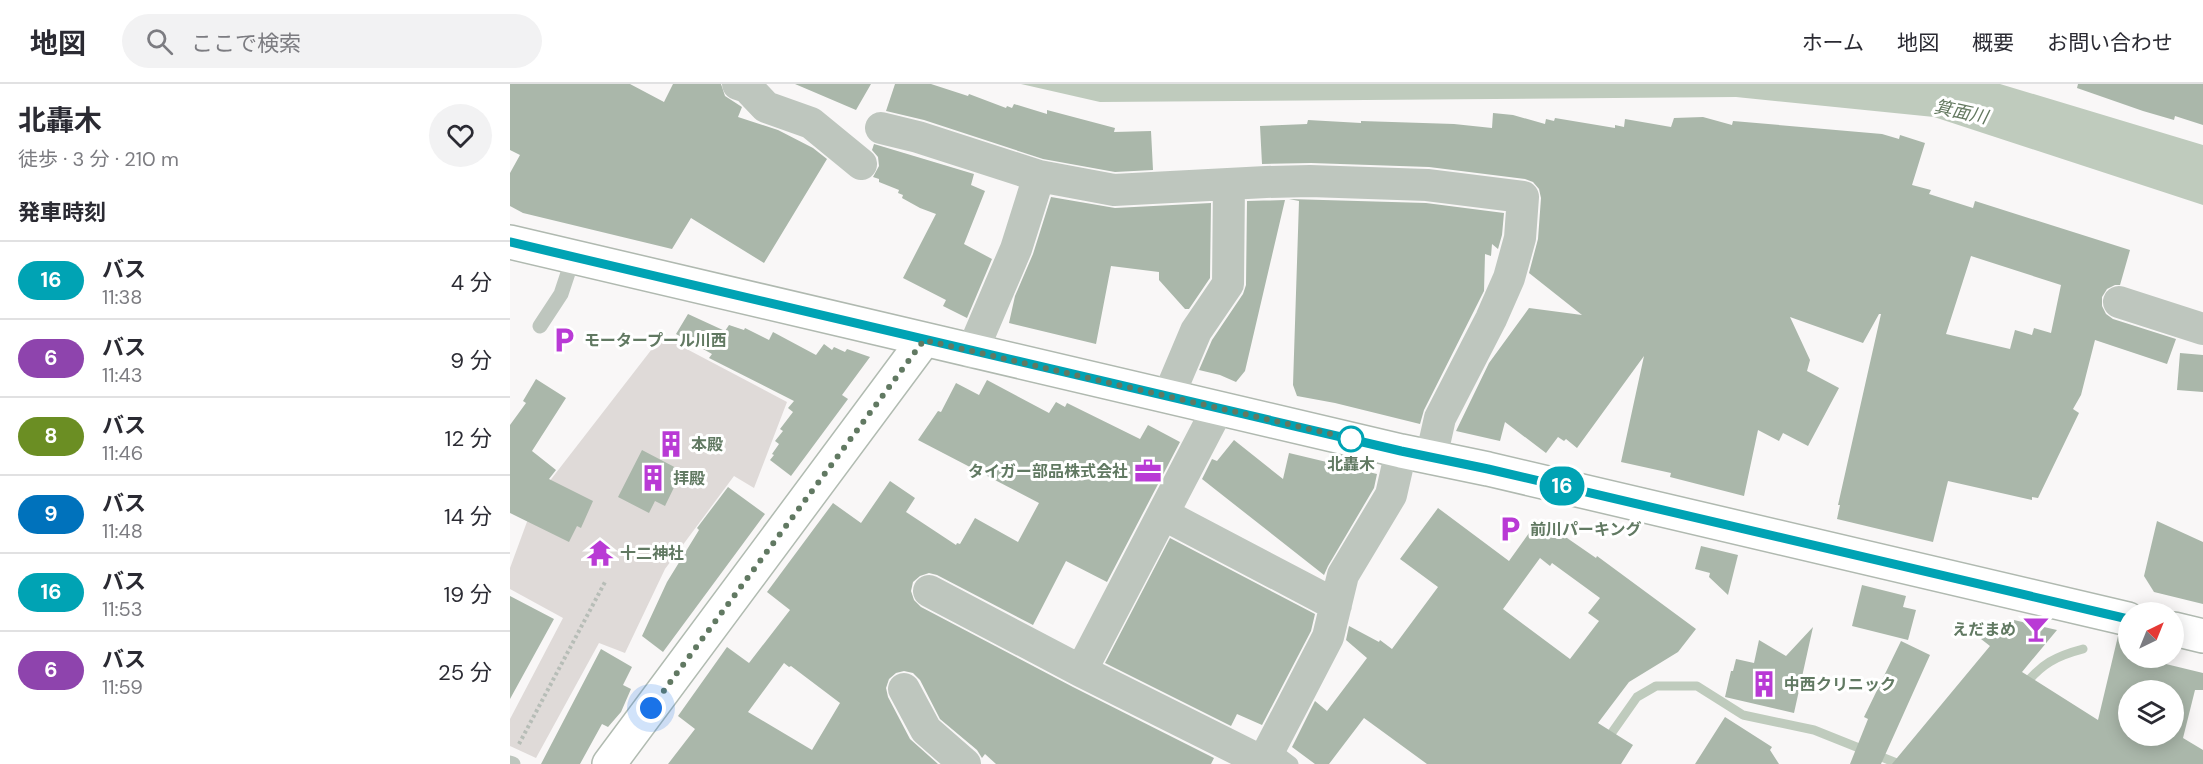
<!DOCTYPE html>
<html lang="ja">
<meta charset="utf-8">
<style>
body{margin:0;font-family:"DM Sans","Noto Sans JP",sans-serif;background:#f2f2f3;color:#2b2b33;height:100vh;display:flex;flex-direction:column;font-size:22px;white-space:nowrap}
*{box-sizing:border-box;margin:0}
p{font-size:20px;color:#7c7c81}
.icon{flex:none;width:33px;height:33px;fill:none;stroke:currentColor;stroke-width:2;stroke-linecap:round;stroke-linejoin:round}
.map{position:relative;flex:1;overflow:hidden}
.side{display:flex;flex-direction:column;background:#fff;width:510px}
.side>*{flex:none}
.badge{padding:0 12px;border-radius:20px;font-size:21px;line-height:39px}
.needle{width:39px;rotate:43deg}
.fabs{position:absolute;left:1608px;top:518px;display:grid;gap:12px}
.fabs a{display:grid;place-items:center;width:66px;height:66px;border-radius:50%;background:#fff;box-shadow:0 3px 15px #0003;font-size:30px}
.you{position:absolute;width:30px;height:30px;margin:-15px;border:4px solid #fff;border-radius:50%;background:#1a73e8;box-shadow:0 0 0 9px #1a73e833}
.map>.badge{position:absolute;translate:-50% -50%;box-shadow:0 0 0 3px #fff}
h2{padding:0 18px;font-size:22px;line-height:54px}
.round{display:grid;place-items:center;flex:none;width:63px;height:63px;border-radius:32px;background:#f2f2f3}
.headline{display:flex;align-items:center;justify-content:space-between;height:102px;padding:0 18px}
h1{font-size:28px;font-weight:700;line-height:45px}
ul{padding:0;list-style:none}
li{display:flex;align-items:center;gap:18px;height:78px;padding:0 18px;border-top:2px solid #e1e1e2}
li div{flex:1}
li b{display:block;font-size:22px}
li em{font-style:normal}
li .badge{min-width:66px;font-weight:700;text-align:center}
header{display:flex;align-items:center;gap:36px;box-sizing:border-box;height:84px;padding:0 30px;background:#fff;border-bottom:2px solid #e1e1e2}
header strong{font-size:28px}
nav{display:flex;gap:33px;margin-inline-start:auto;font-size:21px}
.search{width:420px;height:54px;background:#f2f2f3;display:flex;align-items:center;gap:15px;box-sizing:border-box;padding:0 21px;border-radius:33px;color:#7c7c81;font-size:22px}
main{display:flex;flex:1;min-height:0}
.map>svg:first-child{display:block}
</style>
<header>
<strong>地図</strong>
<div class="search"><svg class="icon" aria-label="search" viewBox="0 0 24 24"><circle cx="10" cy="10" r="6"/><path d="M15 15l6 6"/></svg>ここで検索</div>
<nav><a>ホーム</a><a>地図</a><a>概要</a><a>お問い合わせ</a></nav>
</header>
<main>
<section class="side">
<div class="headline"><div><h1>北轟木</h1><p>徒歩 · 3 分 · 210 m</p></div><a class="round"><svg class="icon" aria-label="heart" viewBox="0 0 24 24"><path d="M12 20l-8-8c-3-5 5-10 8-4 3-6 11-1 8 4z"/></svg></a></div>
<h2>発車時刻</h2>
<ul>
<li><span class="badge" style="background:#00a3b4;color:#fff">16</span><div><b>バス</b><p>11:38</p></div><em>4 分</em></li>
<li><span class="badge" style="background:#8e44ad;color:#fff">6</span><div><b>バス</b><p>11:43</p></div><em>9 分</em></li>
<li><span class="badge" style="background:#6b8e23;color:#fff">8</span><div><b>バス</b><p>11:46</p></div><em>12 分</em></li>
<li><span class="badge" style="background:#0072bc;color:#fff">9</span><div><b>バス</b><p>11:48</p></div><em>14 分</em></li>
<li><span class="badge" style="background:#00a3b4;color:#fff">16</span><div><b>バス</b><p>11:53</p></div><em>19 分</em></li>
<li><span class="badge" style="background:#8e44ad;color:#fff">6</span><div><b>バス</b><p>11:59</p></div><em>25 分</em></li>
</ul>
</section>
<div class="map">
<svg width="1693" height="680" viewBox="0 0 1693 680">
<rect width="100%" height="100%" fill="#f9f7f7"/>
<!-- green -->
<path fill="#dfdad8" d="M 152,252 L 277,318 L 244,404 L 224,392 L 155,485 L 115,569 L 89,559 L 26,674 L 0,662 L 0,635 L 53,534 L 0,505 L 0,484 L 25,416 Z"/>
<!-- water -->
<path fill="#bfcbbd" d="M 511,0 L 1490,0 L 1693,61 L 1693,121 L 1424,33 L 1226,13 L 590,18 Z"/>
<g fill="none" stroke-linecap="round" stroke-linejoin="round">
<!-- stream -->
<path stroke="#bfcbbd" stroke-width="9" d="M 1514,602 C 1531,580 1546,572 1573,565
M 1096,657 L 1127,613 L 1146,602 L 1187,602 L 1233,631 L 1304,646 L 1389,680"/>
</g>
<!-- building -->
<path fill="#aab7aa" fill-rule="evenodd" d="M 0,0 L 120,0 L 154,18 L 163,0 L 211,0 L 215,12 L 232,23 L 228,33 L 268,46 L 303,64 L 317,75 L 254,179 L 181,134 L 162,165 L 13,129 L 0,122 L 0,89 L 10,71 L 0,66 Z
M 285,0 L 361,0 L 346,26 Z
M 385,0 L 421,0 L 458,12 L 459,10 L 496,24 L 497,22 L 502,24 L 504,20 L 537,30 L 537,26 L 605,44 L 604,48 L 641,47 L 643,86 L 605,88 L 533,75 L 414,36 L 376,27 Z
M 1568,0 L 1693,0 L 1693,41 L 1665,32 L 1664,36 L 1633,27 L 1567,4 Z
M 983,29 L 1003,31 L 1035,40 L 1036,35 L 1044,37 L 1045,34 L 1105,44 L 1105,41 L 1114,43 L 1115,35 L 1161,43 L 1164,34 L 1193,33 L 1222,41 L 1223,37 L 1372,50 L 1389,55 L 1390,51 L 1415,59 L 1402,101 L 1421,106 L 1419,110 L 1463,124 L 1465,117 L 1620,166 L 1610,201 L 1605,201 L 1597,205 L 1592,213 L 1592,222 L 1596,230 L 1603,235 L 1666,255 L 1657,280 L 1585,256 L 1571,311 L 1563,325 L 1569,329 L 1528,414 L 1522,413 L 1522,416 L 1438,397 L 1423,458 L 1327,435 L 1330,421 L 1328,421 L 1371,230 L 1369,230 L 1353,259 L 1280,233 L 1300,276 L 1297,287 L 1329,304 L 1298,362 L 1273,349 L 1269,357 L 1248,346 L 1234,412 L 1160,393 L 1161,389 L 1111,378 L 1134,272 L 1067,364 L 1056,355 L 1054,357 L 1048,353 L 1036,369 L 995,338 L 990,357 L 946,347 L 979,279 L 1019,224 L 1072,231 L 1019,189 L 1028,155 L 1031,114 L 1029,105 L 1023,98 L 1015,95 L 919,83 L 801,79 L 752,80 L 750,42 L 797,40 L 798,36 L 851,39 L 851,37 L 944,40 L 982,44 ZM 1461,172 L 1551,201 L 1541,249 L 1524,244 L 1522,251 L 1505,246 L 1500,265 L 1436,250 Z
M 364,60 L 464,90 L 461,101 L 475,107 L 454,160 L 482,175 L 457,234 L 433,222 L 436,216 L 393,194 L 426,130 L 410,124 L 392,114 L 393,111 L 388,109 L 389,106 L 369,98 L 369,95 L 363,93 L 369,82 L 368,73 L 362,66 Z
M 541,113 L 605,124 L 701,119 L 700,194 L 679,225 L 675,225 L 649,196 L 649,188 L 601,182 L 586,260 L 499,239 L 505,212 L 523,170 Z
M 779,115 L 916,119 L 994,129 L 992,151 L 988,165 L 982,160 L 981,172 L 975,170 L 974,207 L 914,326 L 910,340 L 825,319 L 787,312 L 783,301 L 789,117 Z
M 775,116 L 735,287 L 726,298 L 710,291 L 689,286 L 702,256 L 733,210 L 736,201 L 737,117 Z
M 178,230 L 215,247 L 219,241 L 234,246 L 235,244 L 259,256 L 263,248 L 306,271 L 314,260 L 322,266 L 324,263 L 335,268 L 337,265 L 360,273 L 332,311 L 338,315 L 281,392 L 260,376 L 264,371 L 262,370 L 269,360 L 265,357 L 273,347 L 270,345 L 283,328 L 278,324 L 284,317 L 199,274 L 202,270 L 166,250 Z
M 1670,269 L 1693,271 L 1693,308 L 1667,306 Z
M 26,295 L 56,314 L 22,367 L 46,386 L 39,395 L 83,417 L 71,444 L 67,442 L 59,458 L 0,429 L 0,341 L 16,319 L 13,317 Z
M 477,296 L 539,329 L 546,318 L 555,323 L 557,319 L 630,355 L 638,341 L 670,358 L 597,498 L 556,477 L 523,541 L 427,491 L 419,489 L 410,492 L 403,498 L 401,507 L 404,516 L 411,523 L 563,603 L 704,674 L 701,680 L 486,680 L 475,670 L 472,674 L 467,666 L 430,635 L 410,596 L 403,589 L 394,587 L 386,589 L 379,595 L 376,604 L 378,613 L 400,655 L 428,680 L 158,680 L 185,645 L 168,632 L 217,563 L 239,579 L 280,526 L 257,508 L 323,419 L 351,439 L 380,397 L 405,414 L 396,428 L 446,461 L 447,459 L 450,460 L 465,434 L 508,458 L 529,419 L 408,356 L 428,327 L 431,328 L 446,299 L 469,311 ZM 274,579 L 279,583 L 281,582 L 330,619 L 302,666 L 238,628 Z
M 724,356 L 773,395 L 779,369 L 867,390 L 864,404 L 818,482 L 814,491 L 692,395 L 702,375 L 707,377 Z
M 132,366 L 172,387 L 155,422 L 145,417 L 139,429 L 108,413 Z
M 218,403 L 255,430 L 153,568 L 132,552 L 157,498 L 189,446 L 187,444 Z
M 928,424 L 999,477 L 1024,442 L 1044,445 L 1086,474 L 1087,472 L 1186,545 L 1168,568 L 1119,598 L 1088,639 L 1123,661 L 1111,680 L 917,680 L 854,634 L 819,680 L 805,680 L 782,663 L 805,617 L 817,627 L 857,574 L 836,556 L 839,542 L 869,558 L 870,556 L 882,565 L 928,503 L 890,475 ZM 1030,474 L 1040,482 L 1042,479 L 1090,514 L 1078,529 L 1089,537 L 1060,575 L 993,525 Z
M 1647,437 L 1693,458 L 1693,520 L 1644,508 L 1634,492 Z
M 660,454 L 805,530 L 801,547 L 752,641 L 727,630 L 721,642 L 595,579 Z
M 1191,462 L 1228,471 L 1218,511 L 1199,493 L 1200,489 L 1185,485 Z
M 1352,501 L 1396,512 L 1393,523 L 1406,526 L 1398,556 L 1342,542 Z
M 0,512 L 44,535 L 0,615 Z
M 1504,536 L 1547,546 L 1512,588 L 1588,636 L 1608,552 L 1618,553 L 1618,573 L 1627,573 L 1693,589 L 1693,606 L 1685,606 L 1673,654 L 1693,666 L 1693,680 L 1382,680 L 1480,562 L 1471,555 L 1484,539 L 1502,543 ZM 1618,606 L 1664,606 L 1664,651 L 1618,651 Z
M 1303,543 L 1284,629 L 1215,613 L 1221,587 L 1223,587 L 1226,575 L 1244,579 L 1249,556 L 1276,572 Z
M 1391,557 L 1420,571 L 1371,680 L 1340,680 L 1358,635 L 1354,633 Z
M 91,565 L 122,583 L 113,601 L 121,605 L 111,628 L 98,643 L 92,640 L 70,680 L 31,680 Z
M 1215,633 L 1262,663 L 1260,666 L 1269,680 L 1185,680 Z"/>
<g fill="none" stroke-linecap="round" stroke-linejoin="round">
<defs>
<path id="secondary" d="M 99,680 L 414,256"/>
<path id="primary" d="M 0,158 L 891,367 L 978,385 L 1618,535
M 1664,545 L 1693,552"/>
</defs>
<!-- secondary casing -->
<use href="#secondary" stroke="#b1bbb1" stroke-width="36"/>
<!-- primary casing -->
<use href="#primary" stroke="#b0b9b0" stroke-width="36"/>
<!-- path -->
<path stroke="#b7bdb7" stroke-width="4" stroke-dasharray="3 3" stroke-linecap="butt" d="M 9,660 L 95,498"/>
<!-- lane -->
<path stroke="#bec6be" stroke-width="15" d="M 30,242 L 51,210 L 63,174
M 760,664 L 781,680
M 0,679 L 3,680"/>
<!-- street -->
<path stroke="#bec6be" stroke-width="32" d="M 228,0 L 237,3 L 256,23 L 301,39 L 351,80
M 371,44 L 408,53 L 529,92
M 1609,218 L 1693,245
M 462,268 L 506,165 L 529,92 L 604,106 L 756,98 L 800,97 L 917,101 L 1013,113 L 1010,154 L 999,194 L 981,235 L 930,334 L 921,374
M 659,311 L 686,247 L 718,200 L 719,100
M 653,430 L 826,521
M 419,507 L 571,587 L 753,678
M 571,587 L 708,324
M 394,605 L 416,646 L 455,680
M 752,680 L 818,553 L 833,491 L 881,411 L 891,367"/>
<!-- secondary -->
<use href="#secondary" stroke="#fff" stroke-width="33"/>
<!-- primary -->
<use href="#primary" stroke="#fff" stroke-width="33"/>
</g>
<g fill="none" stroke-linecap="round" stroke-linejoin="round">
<defs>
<path id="line" d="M 0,158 L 891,367 L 978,385 L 1618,535"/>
</defs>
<!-- line casing -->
<use href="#line" stroke="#fff" stroke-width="14"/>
<!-- line -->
<use href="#line" stroke="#00a3b4" stroke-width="9"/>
<!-- walk -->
<path stroke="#617962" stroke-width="6" stroke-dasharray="0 10.8" d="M 141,624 L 414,256 L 847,356 L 841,355"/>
</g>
<!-- icons -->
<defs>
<symbol id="parking-bare" viewBox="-9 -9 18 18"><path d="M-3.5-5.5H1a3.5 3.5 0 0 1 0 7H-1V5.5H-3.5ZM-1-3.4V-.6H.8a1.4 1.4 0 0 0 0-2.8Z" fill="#b93ad5" stroke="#fff" stroke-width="2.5" paint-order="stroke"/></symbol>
<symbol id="building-bare" viewBox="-9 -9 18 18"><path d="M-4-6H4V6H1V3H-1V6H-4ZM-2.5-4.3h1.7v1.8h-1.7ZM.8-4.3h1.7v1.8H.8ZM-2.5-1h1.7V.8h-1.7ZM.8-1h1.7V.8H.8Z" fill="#b93ad5" stroke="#fff" stroke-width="2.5" paint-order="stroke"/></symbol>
<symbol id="office-bare" viewBox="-9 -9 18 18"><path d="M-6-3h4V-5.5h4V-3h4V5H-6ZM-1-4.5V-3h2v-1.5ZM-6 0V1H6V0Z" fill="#b93ad5" stroke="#fff" stroke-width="2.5" paint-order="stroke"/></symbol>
<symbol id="temple-bare" viewBox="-9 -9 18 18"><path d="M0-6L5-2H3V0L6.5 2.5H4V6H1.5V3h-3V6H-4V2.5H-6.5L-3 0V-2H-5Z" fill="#b93ad5" stroke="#fff" stroke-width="2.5" paint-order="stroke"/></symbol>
<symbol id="bar-bare" viewBox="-9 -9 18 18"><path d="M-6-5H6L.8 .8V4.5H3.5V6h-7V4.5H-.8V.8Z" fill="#b93ad5" stroke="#fff" stroke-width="2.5" paint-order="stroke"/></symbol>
</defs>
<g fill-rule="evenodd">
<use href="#parking-bare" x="35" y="237" width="38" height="38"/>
<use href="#building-bare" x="142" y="341" width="38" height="38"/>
<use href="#office-bare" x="619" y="368" width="38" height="38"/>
<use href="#building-bare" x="124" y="375" width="38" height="38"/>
<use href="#parking-bare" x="981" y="426" width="38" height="38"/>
<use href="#temple-bare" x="71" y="450" width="38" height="38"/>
<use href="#bar-bare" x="1507" y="526" width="38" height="38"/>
<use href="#building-bare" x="1235" y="581" width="38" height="38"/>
</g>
<!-- markers -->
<circle fill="#fff" stroke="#00a3b4" stroke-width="3" cx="841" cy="355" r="12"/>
<g text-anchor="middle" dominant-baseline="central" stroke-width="6" stroke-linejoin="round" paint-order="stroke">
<!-- poi labels -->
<g font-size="16" font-weight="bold" fill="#617962" stroke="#fff" text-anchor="start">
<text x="74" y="256">モータープール川西</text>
<text x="181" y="360">本殿</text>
<text x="618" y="387" text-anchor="end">タイガー部品株式会社</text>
<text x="163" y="394">拝殿</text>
<text x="1020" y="445">前川パーキング</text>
<text x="110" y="469">十二神社</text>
<text x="1506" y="545" text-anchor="end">えだまめ</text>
<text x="1274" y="600">中西クリニック</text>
</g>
<!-- stop labels -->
<g font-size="16" font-weight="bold" fill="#617962" stroke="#fff">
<text x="841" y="380">北轟木</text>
</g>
<!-- water labels -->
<g font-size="18" font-style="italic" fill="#647960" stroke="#fff">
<text transform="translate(1451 28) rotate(12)">箕面川</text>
</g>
</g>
</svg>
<div class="fabs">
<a><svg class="needle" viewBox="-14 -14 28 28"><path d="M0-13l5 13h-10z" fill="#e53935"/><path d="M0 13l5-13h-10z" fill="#7c7c81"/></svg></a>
<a><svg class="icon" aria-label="layers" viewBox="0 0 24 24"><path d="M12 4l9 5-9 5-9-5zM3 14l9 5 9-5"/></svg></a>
</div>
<div class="you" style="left:141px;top:624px"></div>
<b class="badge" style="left:1052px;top:402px;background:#00a3b4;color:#fff">16</b>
</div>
</main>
